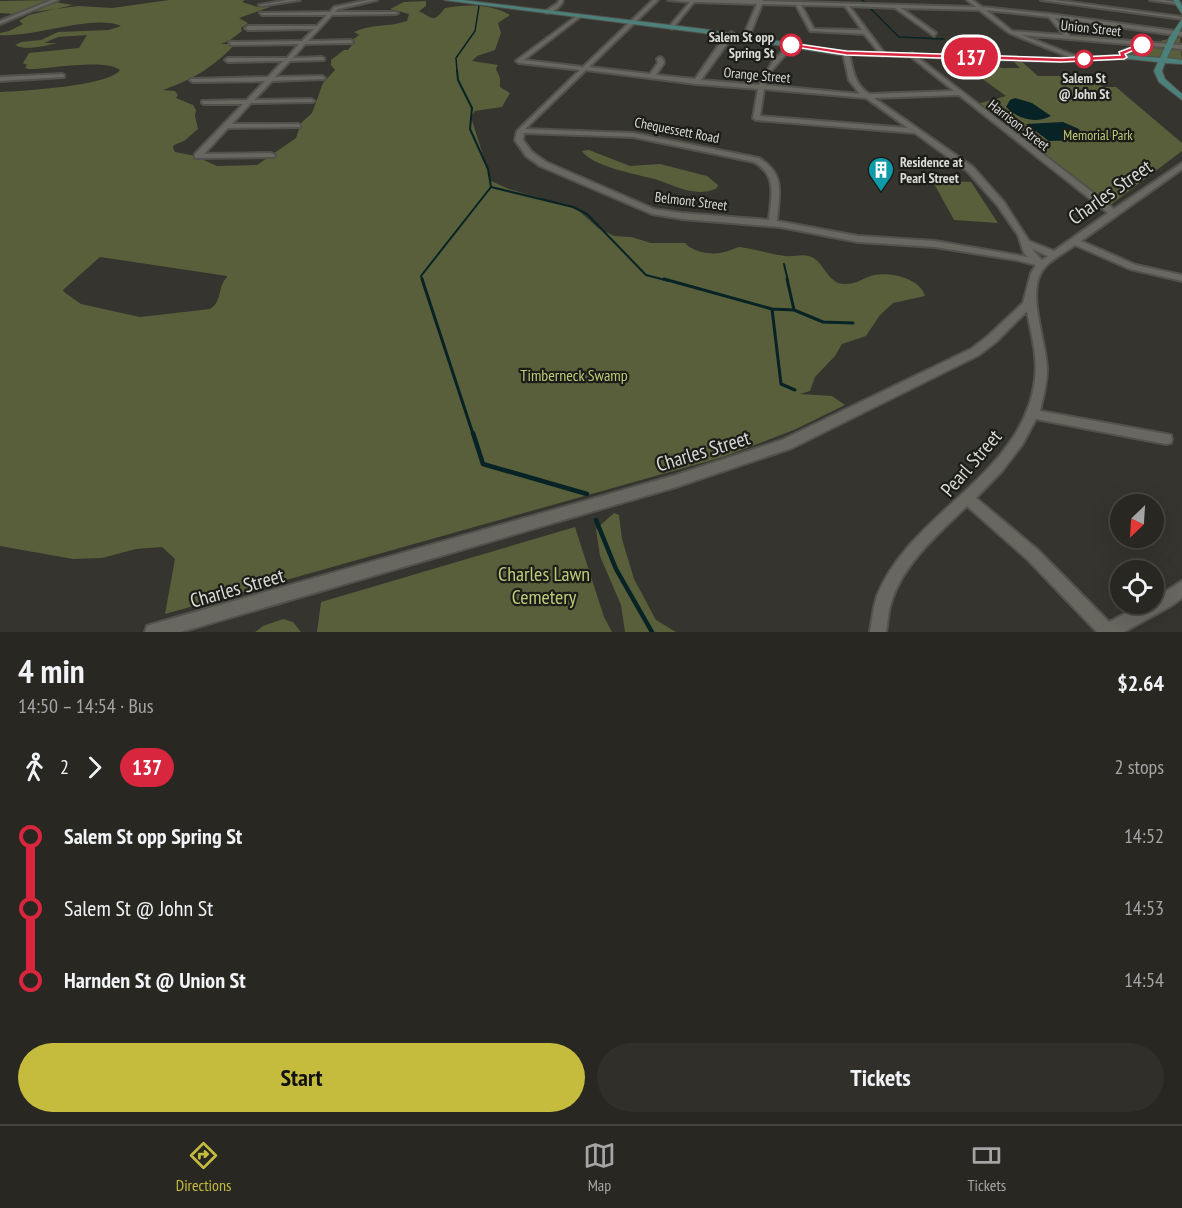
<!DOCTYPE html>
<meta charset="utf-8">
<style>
body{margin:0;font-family:"PT Sans Narrow",sans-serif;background:#302f2a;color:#f1f3f6;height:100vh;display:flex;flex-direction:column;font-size:22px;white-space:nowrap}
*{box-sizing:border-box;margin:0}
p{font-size:20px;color:#a5a5a5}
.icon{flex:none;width:33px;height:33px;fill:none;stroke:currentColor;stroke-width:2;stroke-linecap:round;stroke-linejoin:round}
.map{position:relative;height:632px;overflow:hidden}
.panel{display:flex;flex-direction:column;background:#282722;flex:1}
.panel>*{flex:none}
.badge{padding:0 12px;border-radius:20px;font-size:21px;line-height:39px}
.needle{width:39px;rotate:205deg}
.tools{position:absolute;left:1110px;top:494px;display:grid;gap:12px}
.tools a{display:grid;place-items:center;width:54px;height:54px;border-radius:50%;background:#282722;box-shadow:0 6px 24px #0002,0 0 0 2px #444440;font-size:30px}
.map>.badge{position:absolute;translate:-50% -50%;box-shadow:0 0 0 3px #fff}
.legs{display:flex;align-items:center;gap:9px;height:66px;padding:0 18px;font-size:20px}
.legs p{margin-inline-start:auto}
.summary{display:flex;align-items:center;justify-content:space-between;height:102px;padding:0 18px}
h1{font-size:33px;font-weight:800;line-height:45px}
.button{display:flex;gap:12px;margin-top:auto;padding:12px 18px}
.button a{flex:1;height:69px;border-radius:36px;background:#c5bc3d;color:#111;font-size:24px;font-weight:800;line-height:69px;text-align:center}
.button a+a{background:#302f2a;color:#f1f3f6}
ul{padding:0 18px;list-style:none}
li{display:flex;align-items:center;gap:21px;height:72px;font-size:22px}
li i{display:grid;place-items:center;width:9px;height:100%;margin:0 8px;background:currentColor}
li i::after{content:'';width:15px;height:15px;margin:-8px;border:4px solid;border-radius:50%;background:#282722}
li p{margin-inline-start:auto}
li:first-child i{background:linear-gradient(#0000 50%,currentColor 0)}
li:last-child i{background:linear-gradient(currentColor 50%,#0000 0)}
.dock{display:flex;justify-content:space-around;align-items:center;height:84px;border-top:2px solid #444440;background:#282722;font-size:16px;color:#a5a5a5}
.dock a{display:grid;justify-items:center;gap:3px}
.dock .active{color:#c5bc3d}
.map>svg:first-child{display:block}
</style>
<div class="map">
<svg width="1182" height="632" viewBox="0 0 1182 632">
<rect width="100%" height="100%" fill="#35342e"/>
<!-- green -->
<path fill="#585f3a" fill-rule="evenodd" d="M 52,0 L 14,14 L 0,13 L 0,1 Z
M 169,0 L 245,0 L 242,2 L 258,7 L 270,7 L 239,18 L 248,23 L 241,28 L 242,31 L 230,40 L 221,44 L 235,44 C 214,67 192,80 163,90 L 175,91 L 178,95 L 176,98 L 193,105 L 196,110 L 195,116 L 198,129 L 184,141 L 174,145 L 173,148 L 175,152 L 195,156 L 217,166 L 257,165 L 296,138 L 301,123 L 312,113 L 323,83 L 335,70 L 331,65 L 331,60 L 344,50 L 348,50 L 355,41 L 351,41 L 359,35 L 354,32 C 370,24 390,27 407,21 L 409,14 L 390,9 L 404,2 L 426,1 L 426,6 L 419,11 C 434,19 433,23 445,8 C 468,4 491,4 510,15 L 498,23 L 501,33 L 495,50 L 477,56 L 472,61 L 498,65 L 496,69 L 500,78 L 500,87 L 510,93 L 502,107 L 475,111 L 471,117 L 491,181 L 509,189 L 577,209 L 598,228 L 614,236 L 631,237 L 651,243 L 685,243 C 694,253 714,256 728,251 C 732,250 736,247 740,247 C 755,249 770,254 785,256 C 793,257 801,254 809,256 C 824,260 826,282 843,284 C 856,285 863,278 874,275 C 891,272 920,278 925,296 L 893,303 L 880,315 L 866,336 L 842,344 L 835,356 L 815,377 L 810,391 L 800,394 L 832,396 L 845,405 L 794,430 L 723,457 L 165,614 L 175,559 L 162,547 L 136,549 L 102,558 L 73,559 L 0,546 L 0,92 C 22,91 109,86 120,70 C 106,58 49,69 29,69 L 25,68 L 27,65 L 23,63 L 29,53 L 79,48 L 87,35 L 58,37 L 44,43 L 57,43 C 45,46 25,51 15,45 L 21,42 L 41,40 L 58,32 L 109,30 L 121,26 C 92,14 34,38 0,35 L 0,33 L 9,31 L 23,24 L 19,21 L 29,15 L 54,9 L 34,12 L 55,2 L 73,5 L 56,9 L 78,6 L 112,8 ZM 100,257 L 227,276 L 227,277 C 217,287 223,301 210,309 L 140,317 L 81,304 L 64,292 L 63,290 Z
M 1180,38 L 1182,61 L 1127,55 L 1163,40 Z
M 955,59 L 992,60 L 1001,68 L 1020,68 L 1012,60 L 1021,61 L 1038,76 L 1086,76 L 1104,87 L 1116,87 L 1182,143 L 1182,151 L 1109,206 L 977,104 L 1006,96 Z
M 589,150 L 630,166 L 660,164 L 707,176 L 718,185 L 717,188 C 711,191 706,192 699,192 C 682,191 670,184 655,179 C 638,175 591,166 582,151 Z
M 932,180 L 971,182 L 998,223 L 954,220 Z
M 614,513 L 619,515 L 622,539 L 634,579 L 656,620 L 676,632 L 625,632 L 621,605 L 600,556 L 596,529 Z
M 575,527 L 604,617 L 612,632 L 317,632 L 321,602 Z
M 283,619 L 293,622 L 301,632 L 255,632 L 263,626 Z"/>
<!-- water -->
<path fill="#082325" d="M 1015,98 L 1032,103 L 1051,116 C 1035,124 1018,119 1006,107 L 1010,100 Z
M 1063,122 L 1079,129 L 1082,140 L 1049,141 L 1026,124 Z"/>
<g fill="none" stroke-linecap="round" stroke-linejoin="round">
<!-- stream-far3 -->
<path stroke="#082325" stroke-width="1.5" d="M 862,0 L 868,5
M 869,7 L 899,37 L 944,39
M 457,71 L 456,58 L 475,31 L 479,6"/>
<!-- stream-far2 -->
<path stroke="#082325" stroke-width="2" d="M 491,187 L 573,207 L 587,214 L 646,275 L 669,281
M 784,264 L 788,281
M 423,281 L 421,276 L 491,187 L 488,169 L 470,129 L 472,108 L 458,80 L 457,70"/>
<!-- stream-far1 -->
<path stroke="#082325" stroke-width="3" d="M 422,279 L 473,434
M 664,279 L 772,309 L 781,384 L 795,390
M 772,309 L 794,310 L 787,279
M 794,310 L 823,322 L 853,323"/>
<!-- stream -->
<path stroke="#082325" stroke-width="4.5" d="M 473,433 L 483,464 L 587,494
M 596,520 L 616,569 L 652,632"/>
<defs>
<path id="minor" d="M 52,0 L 58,0 L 0,24 L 0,21 Z
M 288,0 L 300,0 L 261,6 L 259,5 Z
M 368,0 L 377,0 L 338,9 L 335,12 L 396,12 L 398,13 L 396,14 L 332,15 L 308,41 L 351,40 L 353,43 L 305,44 L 293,58 L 322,57 L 324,58 L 324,60 L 290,61 L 275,77 L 322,76 L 325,78 L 324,79 L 272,81 L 254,100 L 311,99 L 314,101 L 313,102 L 251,103 L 232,124 L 298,124 L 300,125 L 300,127 L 228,128 L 204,154 L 271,153 L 275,155 L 274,157 L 195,158 L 195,154 L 243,104 L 204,104 L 202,103 L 202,101 L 247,100 L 265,81 L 193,82 L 190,80 L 191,79 L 268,77 L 283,61 L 228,62 L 225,60 L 228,58 L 287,58 L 299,44 L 231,45 L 229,42 L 302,41 L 314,29 L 248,30 L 245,28 L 248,26 L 317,26 L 327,15 L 262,15 L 260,13 L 330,12 L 334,7 Z
M 559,0 L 563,0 C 562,6 553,13 546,13 L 546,11 L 558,3 Z
M 653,0 L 658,0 L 589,67 L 650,74 L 658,63 L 657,59 L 660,57 L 663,59 L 664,63 L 656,75 L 695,79 L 718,46 L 731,32 L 734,34 L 701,80 L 759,85 L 773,61 L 791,43 L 794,45 L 772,70 L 765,85 L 860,94 L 849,80 L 843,53 L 846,51 L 849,53 C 853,70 854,84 869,94 L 954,91 L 910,56 L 910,54 L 912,53 L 1114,209 L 1182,163 L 1182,169 L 1081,241 L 1136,265 L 1182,275 L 1182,281 L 1130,269 L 1075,245 C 1066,252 1053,258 1045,267 C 1024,289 1047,342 1047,370 C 1047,384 1043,397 1040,411 L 1166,434 L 1171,435 L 1172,439 L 1171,443 L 1166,444 L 1036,419 L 1022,445 L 1002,471 L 976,498 L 1038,550 L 1109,622 L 1145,603 L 1154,603 L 1154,599 L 1182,581 L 1182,598 L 1171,606 L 1124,632 L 1097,632 L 1028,560 L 967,506 C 939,533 904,563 892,600 C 888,610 888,621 886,632 L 870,632 C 872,620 873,608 877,596 C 911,511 1024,475 1035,379 C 1038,356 1031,333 1027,311 L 996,342 L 979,355 L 792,448 L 676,487 L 181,632 L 145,632 L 147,626 L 153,624 L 676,475 L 782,440 L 971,349 L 988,336 L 1023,303 L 1031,273 L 1036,265 L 1016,260 L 935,247 L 858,242 L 780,227 L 682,219 L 652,214 L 540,166 L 526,156 L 515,140 L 517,131 L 580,70 L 519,63 L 516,61 L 517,60 L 578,15 L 580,17 L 524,60 L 583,67 ZM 586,70 L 696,84 L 758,89 L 753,118 L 756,120 L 915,133 L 967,171 L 998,206 L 1018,235 L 1024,253 L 1028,257 L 935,241 L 858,236 L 777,221 C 779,194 786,174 759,158 L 633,133 L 525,129 ZM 764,89 L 866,98 L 908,128 L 760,116 ZM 959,95 L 1108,213 L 1054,251 L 1029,241 L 1004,202 L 973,167 L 874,98 ZM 524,133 L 633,137 L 754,162 C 778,176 771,196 769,220 L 682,213 L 654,209 L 546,162 L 532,152 L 523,140 ZM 1032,249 L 1048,256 L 1042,260 Z
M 668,0 L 763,0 L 763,1 L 976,7 L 967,0 L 972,0 L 982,7 L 1050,14 L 1182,32 L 1182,36 L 1055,18 L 1070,36 L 1182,45 L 1182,49 L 1142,45 L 1142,47 L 1125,54 L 1127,57 L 1124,59 L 1121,57 L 1120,52 L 1138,45 L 1022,35 L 1081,58 L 1082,59 L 1079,61 L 1009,33 L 979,10 L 901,8 L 936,33 L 934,36 L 895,8 L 849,6 L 885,54 L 882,56 L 864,34 L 810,31 L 796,5 L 762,4 L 749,37 L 746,39 L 743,37 L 757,4 L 694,2 L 672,29 L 669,27 L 690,2 ZM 801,5 L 845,6 L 862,30 L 814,29 ZM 986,10 L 1049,17 L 1064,35 L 1012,31 Z
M 1041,0 L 1054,0 L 1182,17 L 1182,19 Z
M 1150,0 L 1164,0 L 1180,3 L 1178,4 Z
M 62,74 L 64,75 L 64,77 L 0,81 L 0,77 Z"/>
<path id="major" d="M 444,0 L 462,0 L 703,29 L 838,51 L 1050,58 L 1129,55 L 1160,58 L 1169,38 L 1182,19 L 1182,26 L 1167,58 L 1182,60 L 1182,64 L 1165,63 L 1162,71 L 1165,79 L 1182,94 L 1182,100 L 1159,82 L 1154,71 L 1158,62 L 1129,59 L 1050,62 L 838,55 L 703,33 Z
M 1173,0 L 1179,0 L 1182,6 L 1182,14 Z"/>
</defs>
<!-- minor casing -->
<use href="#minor" stroke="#52514c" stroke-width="4"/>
<!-- major casing -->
<use href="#major" stroke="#52514c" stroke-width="2"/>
<!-- minor -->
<use href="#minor" fill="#686760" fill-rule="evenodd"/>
<!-- major -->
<use href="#major" fill="#4c817b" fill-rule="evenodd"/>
</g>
<!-- line-1 -->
<path fill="#d7263d" stroke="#fff" stroke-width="1.5" d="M 791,43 L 846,51 L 1061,58 L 1120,55 L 1119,52 L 1140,44 L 1145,45 L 1125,54 L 1127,57 L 1124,59 L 1061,62 L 846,55 L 789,46 Z"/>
<!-- icons -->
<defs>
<symbol id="building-pin" viewBox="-11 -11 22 30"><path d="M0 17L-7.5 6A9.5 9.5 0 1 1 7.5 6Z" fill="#0f9aa8" stroke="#1c1c19"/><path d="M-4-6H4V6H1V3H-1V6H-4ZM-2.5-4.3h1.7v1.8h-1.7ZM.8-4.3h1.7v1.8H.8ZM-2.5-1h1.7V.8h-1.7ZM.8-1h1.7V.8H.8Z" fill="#fff"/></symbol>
</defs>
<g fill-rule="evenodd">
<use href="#building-pin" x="866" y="155" width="30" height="40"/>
</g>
<!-- markers -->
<g fill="#fff" stroke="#d7263d" stroke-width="3">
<circle cx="791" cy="45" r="10"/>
<circle cx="1142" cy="45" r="10"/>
<circle cx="1084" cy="59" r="8"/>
</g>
<g text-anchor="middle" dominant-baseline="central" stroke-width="4.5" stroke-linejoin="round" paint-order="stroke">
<!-- far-street labels -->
<g font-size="14" fill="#dadad6" stroke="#1c1c19">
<text transform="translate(1091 28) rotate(6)">Union Street</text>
<text transform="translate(757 75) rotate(5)">Orange Street</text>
<text transform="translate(1019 125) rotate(38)">Harrison Street</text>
<text transform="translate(677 130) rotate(11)">Chequessett Road</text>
<text transform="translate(691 201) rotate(7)">Belmont Street</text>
</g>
<!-- far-stop labels -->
<g font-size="14" font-weight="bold" fill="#dadad6" stroke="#1c1c19" text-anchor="end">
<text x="774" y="37">Salem St opp<tspan x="774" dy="16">Spring St</tspan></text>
<text x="1084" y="78" text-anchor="middle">Salem St<tspan x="1084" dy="16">@ John St</tspan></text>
</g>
<!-- far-park labels -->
<g font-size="14" fill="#bdcd77" stroke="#1c1c19">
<text x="1098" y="135">Memorial Park</text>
</g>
<!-- far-poi labels -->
<g font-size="14" font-weight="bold" fill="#dadad6" stroke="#1c1c19" text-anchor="start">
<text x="900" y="162">Residence at<tspan x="900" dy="16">Pearl Street</tspan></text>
</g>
<!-- park labels -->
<g font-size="16" fill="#bdcd77" stroke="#1c1c19">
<text x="574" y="375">Timberneck Swamp</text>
</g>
<!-- near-street labels -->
<g font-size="20" fill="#dadad6" stroke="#1c1c19">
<text transform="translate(1110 192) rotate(-35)">Charles Street</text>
<text transform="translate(703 451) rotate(-17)">Charles Street</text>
<text transform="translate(971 463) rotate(-49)">Pearl Street</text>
<text transform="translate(237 588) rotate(-16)">Charles Street</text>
</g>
<!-- near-park labels -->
<g font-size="20" fill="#bdcd77" stroke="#1c1c19">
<text x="544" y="574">Charles Lawn<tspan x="544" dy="23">Cemetery</tspan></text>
</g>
</g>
</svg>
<div class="tools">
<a><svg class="needle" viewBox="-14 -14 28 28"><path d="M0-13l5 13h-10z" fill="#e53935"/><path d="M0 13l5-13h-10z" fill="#a5a5a5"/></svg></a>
<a><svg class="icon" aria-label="locate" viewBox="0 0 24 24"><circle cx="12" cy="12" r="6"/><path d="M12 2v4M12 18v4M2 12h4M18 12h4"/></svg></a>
</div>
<b class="badge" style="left:971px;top:57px;background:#d7263d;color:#fff">137</b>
</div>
<section class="panel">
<div class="summary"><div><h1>4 min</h1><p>14:50 – 14:54 · Bus</p></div><b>$2.64</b></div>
<div class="legs"><svg class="icon" aria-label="walk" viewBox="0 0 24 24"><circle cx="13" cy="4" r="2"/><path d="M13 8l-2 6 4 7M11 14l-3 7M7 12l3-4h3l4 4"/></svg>2<svg class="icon" aria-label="forward" viewBox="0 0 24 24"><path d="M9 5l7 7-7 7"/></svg><b class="badge" style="background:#d7263d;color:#fff">137</b><p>2 stops</p></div>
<ul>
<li><i style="color:#d7263d"></i><b>Salem St opp Spring St</b><p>14:52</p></li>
<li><i style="color:#d7263d"></i><span>Salem St @ John St</span><p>14:53</p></li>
<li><i style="color:#d7263d"></i><b>Harnden St @ Union St</b><p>14:54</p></li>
</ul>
<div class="button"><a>Start</a><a>Tickets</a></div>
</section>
<nav class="dock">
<a class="active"><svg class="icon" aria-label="directions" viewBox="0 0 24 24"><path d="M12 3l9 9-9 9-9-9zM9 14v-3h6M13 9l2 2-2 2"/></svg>Directions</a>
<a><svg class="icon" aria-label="map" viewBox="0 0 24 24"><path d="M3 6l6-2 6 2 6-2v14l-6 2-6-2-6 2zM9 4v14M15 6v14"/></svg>Map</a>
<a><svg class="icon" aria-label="tickets" viewBox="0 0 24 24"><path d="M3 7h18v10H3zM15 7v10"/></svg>Tickets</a>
</nav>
